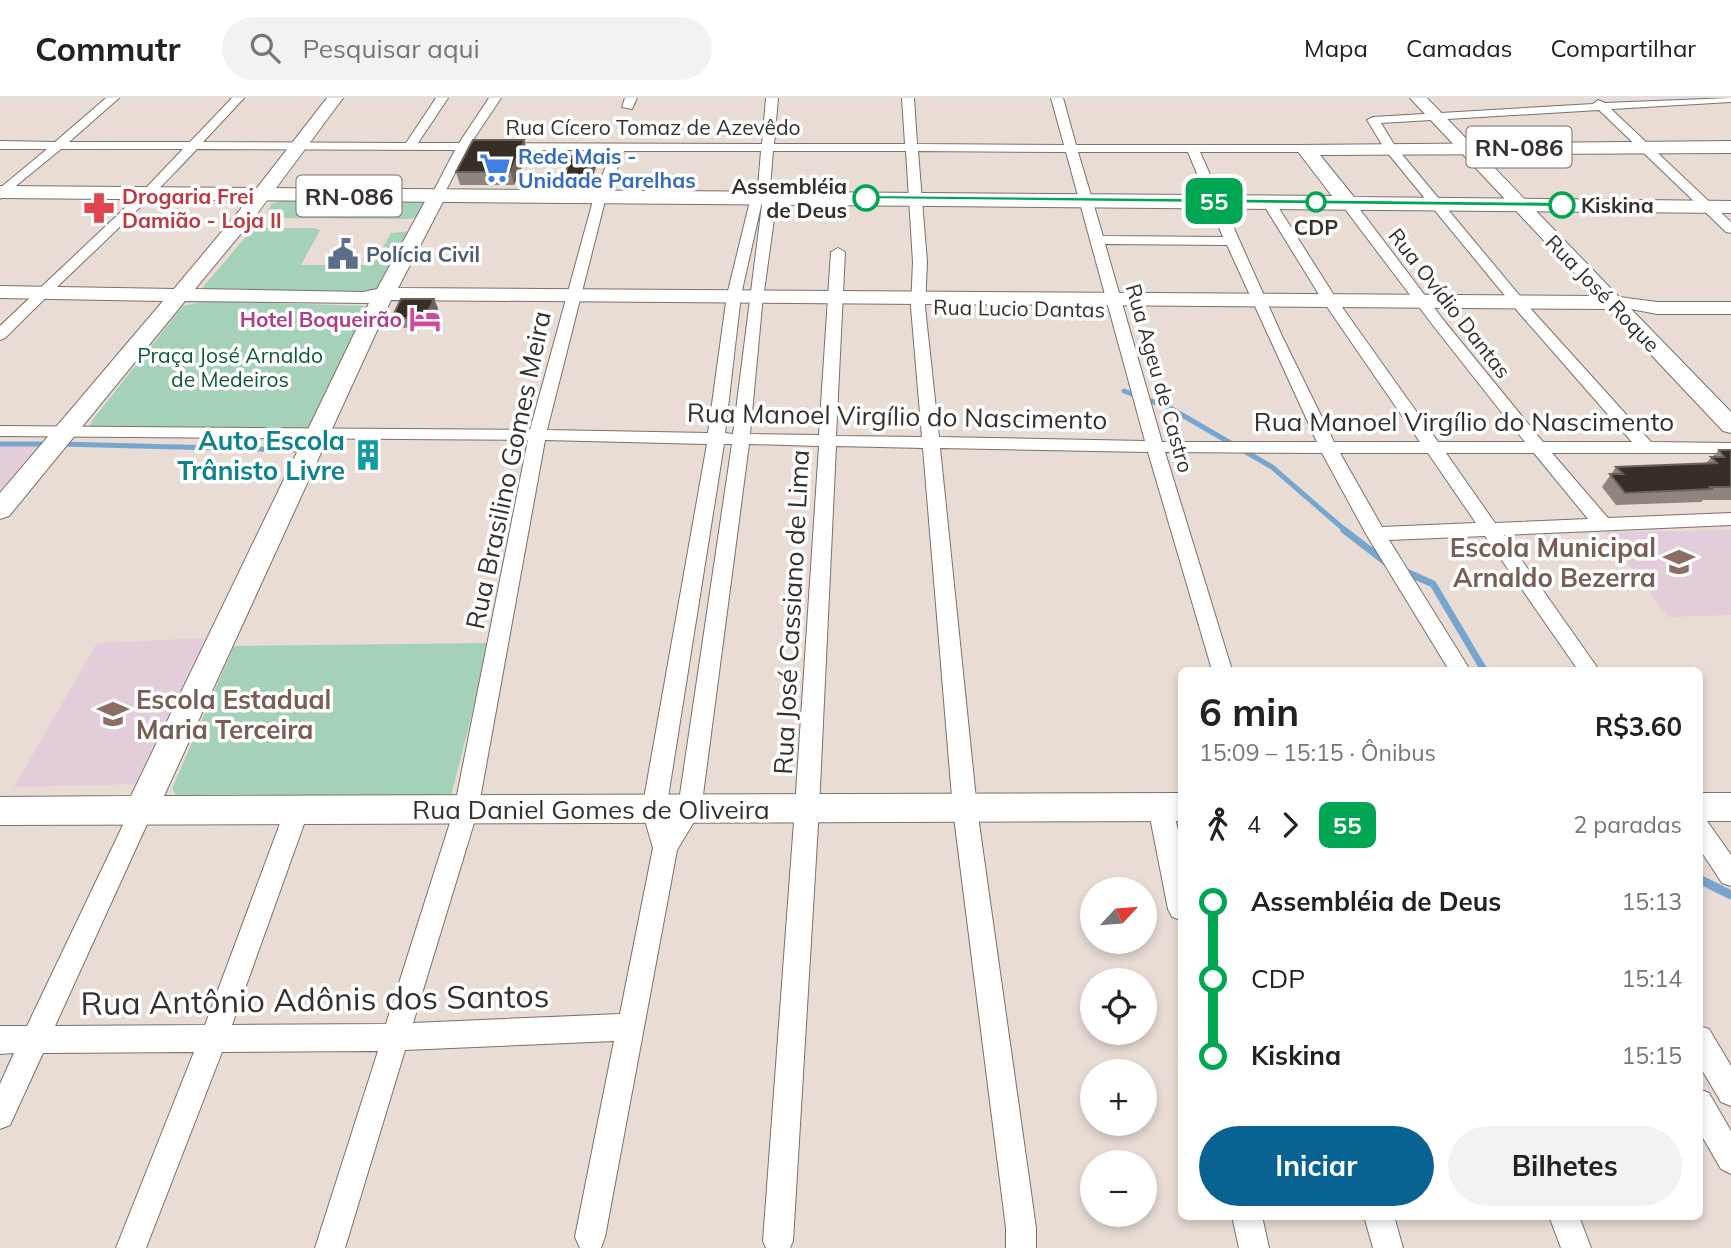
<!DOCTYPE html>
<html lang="pt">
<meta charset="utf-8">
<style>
body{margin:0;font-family:Mulish,sans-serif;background:#f2f2f2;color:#222;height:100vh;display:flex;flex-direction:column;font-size:26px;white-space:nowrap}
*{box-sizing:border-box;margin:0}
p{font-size:23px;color:#767676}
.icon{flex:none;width:38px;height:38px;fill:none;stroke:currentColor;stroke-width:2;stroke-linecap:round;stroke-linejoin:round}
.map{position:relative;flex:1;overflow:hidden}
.drawer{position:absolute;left:1178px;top:569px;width:525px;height:553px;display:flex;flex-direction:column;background:#fff;border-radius:10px;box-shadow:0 4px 10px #0003}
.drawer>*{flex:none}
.badge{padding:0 14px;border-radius:10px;font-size:24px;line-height:46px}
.needle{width:46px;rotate:64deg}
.tools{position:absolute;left:1080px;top:779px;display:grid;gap:14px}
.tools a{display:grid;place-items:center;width:77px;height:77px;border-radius:50%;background:#fff;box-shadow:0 4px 10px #0003;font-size:35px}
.map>.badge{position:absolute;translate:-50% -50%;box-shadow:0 0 0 4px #fff}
.legs{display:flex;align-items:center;gap:10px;height:77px;padding:0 21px;font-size:23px}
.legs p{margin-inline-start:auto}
.overview{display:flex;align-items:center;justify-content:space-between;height:119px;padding:0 21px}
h1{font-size:38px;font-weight:700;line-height:52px}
.action{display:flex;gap:14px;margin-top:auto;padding:14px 21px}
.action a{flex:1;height:80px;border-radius:42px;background:#086393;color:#fff;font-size:28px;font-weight:700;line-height:80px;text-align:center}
.action a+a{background:#f2f2f2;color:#222}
ul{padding:0 21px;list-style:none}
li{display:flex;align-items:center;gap:24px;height:77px;font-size:26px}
li i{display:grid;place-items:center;width:10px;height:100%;margin:0 9px;background:currentColor}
li i::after{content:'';width:18px;height:18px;margin:-9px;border:5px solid;border-radius:50%;background:#fff}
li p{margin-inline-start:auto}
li:first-child i{background:linear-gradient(#0000 50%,currentColor 0)}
li:last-child i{background:linear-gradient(currentColor 50%,#0000 0)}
header{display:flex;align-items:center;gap:42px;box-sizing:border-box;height:98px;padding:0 35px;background:#fff;border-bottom:2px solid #e0e0e0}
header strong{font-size:33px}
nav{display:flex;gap:38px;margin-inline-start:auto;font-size:24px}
.search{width:490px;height:63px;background:#f2f2f2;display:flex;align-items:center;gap:18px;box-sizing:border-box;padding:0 24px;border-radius:38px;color:#767676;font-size:26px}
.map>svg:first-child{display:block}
</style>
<header>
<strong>Commutr</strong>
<div class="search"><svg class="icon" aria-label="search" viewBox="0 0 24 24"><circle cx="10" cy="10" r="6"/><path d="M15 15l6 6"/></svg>Pesquisar aqui</div>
<nav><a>Mapa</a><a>Camadas</a><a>Compartilhar</a></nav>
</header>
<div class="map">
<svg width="1731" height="1150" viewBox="0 0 1731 1150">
<rect width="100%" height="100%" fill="#e8dcd5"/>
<!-- education -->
<path fill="#e4cdda" d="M 0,347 L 46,348 L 0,403 Z
M 1731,432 L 1731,517 L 1668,519 L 1605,434 Z
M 206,540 L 135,686 L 14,689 L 97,545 Z"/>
<!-- green -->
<path fill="#a5d1b8" d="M 284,101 L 428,102 L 422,117 L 410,121 L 275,120 L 267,116 L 271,106 Z
M 257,130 L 314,130 L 320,132 L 301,167 L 373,167 L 391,135 L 413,133 L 376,193 L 205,192 L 203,189 L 250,134 Z
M 206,203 L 368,208 L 309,333 L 94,331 L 90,327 L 94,320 L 183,208 Z
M 490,545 L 451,698 L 179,702 L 172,691 L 234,548 Z"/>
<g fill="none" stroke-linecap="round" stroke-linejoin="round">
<!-- stream-far2 -->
<path stroke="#76a5cf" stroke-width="5" d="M 1124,293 L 1170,310 L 1272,369 L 1347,434
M 0,346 L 48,346
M 60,346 L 298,352"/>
<!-- stream-far1 -->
<path stroke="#76a5cf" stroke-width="7" d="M 1344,432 L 1388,466
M 1402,472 L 1433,486 L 1484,572"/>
<!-- stream -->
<path stroke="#76a5cf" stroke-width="9" d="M 1699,781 L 1731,797"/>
<defs>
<path id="street" d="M 106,0 L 119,0 L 69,44 L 190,44 L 232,0 L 244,0 L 203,44 L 406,45 L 436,0 L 448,0 L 418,45 L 459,45 L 489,0 L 501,0 L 471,45 L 762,46 L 766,0 L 778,0 L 774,46 L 905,46 L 902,0 L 914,0 L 917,46 L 1064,47 L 1051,0 L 1063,0 L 1076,47 L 1306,47 L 1312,51 L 1310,54 L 1200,54 L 1282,238 L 1334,344 L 1420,344 L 1323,203 L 1262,104 L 1263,101 L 1273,101 L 1337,202 L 1438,344 L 1525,344 L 1435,230 L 1342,107 L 1342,101 L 1352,101 L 1445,224 L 1543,344 L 1632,344 L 1520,216 L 1386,53 L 1367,22 L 1373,19 L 1593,6 L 1598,2 L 1605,5 L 1731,0 L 1731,4 L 1611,11 L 1731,124 L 1731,135 L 1726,134 L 1599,12 L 1381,25 L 1395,48 L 1530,210 L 1651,344 L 1731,345 L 1731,355 L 1552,355 L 1608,420 L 1731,415 L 1731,427 L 1504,437 L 1599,572 L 1578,572 L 1485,438 L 1389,442 L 1470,572 L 1449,572 L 1366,436 L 1322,355 L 1165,354 L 1232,572 L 1212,572 L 1148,354 L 940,350 L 977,711 L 1036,1130 L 1036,1150 L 1006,1150 L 1006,1130 L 953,711 L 923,350 L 836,348 L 819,710 L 793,1143 L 790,1150 L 766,1150 L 763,1143 L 795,710 L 819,348 L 749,346 L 701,712 L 677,752 L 605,1139 L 601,1150 L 580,1150 L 575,1139 L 614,943 L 405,952 L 345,1150 L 315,1150 L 378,953 L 222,954 L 146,1150 L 116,1150 L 194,954 L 43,955 L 10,1027 L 0,1031 L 0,986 L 14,955 L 0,956 L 0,928 L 27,928 L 133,706 L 141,703 L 149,706 L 153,713 L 55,928 L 205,927 L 285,712 L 289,705 L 297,702 L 305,705 L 309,712 L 232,927 L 386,926 L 454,712 L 528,342 L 0,338 L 0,328 L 530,332 L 594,99 L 612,52 L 467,52 L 443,98 L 437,102 L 431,98 L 455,52 L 197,51 C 136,117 68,176 5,240 L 0,242 L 0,228 L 144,92 L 183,51 L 61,51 L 0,101 L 0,90 L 47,51 L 0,51 L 0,43 L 55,44 ZM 624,53 L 761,53 L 758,89 L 751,99 L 727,197 L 708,335 L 547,332 L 606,99 ZM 773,53 L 906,53 L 913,164 L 911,209 L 922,339 L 836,338 L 845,154 L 838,150 L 831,154 L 819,337 L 750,336 L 762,208 L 777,99 L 770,89 ZM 918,53 L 1066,54 L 1145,343 L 939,339 L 925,209 L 927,164 ZM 1078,54 L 1188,54 L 1223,139 L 1103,138 ZM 763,99 L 733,336 L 725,335 L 741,197 ZM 1105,146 L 1227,147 L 1317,344 L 1162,344 ZM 545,342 L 707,346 L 642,712 L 653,750 L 620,916 L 413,925 L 478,712 ZM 724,346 L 732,346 L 678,710 L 669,723 L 666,712 ZM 1340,355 L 1428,355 L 1476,425 L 1382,429 ZM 1446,355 L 1534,355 L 1588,421 L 1495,425 Z
M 625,0 L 637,0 L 632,11 L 622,9 Z
M 1160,699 L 1168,702 C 1185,737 1183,784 1181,822 L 1172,819 L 1168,811 L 1148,709 L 1152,702 Z
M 1699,720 L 1707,723 L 1731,757 L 1731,788 L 1722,785 L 1699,750 Z
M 1699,928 L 1709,931 L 1731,968 L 1731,1008 L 1721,1004 L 1699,967 Z
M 1699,991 L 1709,995 L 1731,1033 L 1731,1076 L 1721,1071 L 1699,1033 Z
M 1232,1118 L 1262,1118 L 1269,1150 L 1239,1150 Z
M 1364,1118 L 1394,1118 L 1403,1150 L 1373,1150 Z
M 1549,1118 L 1579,1118 L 1591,1150 L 1561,1150 Z"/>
<path id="secondary" d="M 327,0 L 343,0 L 253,121 L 195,191 L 363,194 L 377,191 L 428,98 L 437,93 L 446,98 L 398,190 L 1596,198 L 1410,0 L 1427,0 L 1619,199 L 1657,204 L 1731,204 L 1731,216 L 1657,216 L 1631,211 L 1731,314 L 1731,335 L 1723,333 L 1608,211 L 391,202 L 164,698 L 1181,695 L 1181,723 L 0,727 L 0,699 L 131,698 L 369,205 L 185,203 L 9,418 L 0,421 L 0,395 L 163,203 L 0,200 L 0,188 L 174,191 L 239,113 Z
M 1699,695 L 1731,695 L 1731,723 L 1699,723 Z"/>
<path id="primary" d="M 1731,43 L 1731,55 L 1320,57 L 1354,99 L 1731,103 L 1731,115 L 0,100 L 0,88 L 1332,98 L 1296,51 L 1299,47 Z"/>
</defs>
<!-- street casing -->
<use href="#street" stroke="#7b716b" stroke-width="2"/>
<!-- secondary casing -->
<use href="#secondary" stroke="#7b716b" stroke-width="2"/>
<!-- primary casing -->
<use href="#primary" stroke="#7b716b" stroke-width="2"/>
<!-- street -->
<use href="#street" fill="#fff" fill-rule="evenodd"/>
<!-- secondary -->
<use href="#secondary" fill="#fff" fill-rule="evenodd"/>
<!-- primary -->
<use href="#primary" fill="#fff" fill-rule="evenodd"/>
</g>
<!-- wall -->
<path fill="#90857e" d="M 528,55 L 514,87 L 460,87 L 456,74 Z
M 595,58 L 597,66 L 590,87 L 567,87 L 565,78 Z
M 438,210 L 429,229 L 395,230 L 392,220 Z
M 1719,352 L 1731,352 L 1731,402 L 1703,402 L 1701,404 L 1616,407 L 1602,389 L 1616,369 L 1706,365 Z"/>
<!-- shaded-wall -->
<path fill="#6c625c" d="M 524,42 L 528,55 L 514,87 L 511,74 Z
M 595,58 L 597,66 L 590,87 L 589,78 Z
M 434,201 L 438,210 L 429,229 L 425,220 Z"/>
<!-- building -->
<path fill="#372e28" stroke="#6c625c" stroke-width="2" d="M 473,42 L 524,42 L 511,74 L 456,74 Z
M 571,58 L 595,58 L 589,78 L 565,78 Z
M 401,201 L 434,201 L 425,220 L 392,220 Z
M 1719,352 L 1731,352 L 1731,389 L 1710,389 L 1712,391 L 1625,395 L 1610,376 L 1623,376 L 1616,369 L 1717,365 L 1711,359 L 1724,359 Z"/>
<!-- line-1 -->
<path fill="#00a651" stroke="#fff" stroke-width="2" d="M 866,97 L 1562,104 L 1566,107 L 1562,109 L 863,101 Z"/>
<!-- icons -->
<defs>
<symbol id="supermarket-bare" viewBox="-9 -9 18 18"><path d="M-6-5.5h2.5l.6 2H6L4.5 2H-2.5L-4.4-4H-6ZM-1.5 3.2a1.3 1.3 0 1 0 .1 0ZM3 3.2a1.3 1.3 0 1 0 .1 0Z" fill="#3f7fe0" stroke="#fff" stroke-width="2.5" paint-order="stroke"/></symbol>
<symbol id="pharmacy-bare" viewBox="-9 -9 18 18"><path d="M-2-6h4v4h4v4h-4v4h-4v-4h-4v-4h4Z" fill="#e0444e" stroke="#fff" stroke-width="2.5" paint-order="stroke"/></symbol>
<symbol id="civic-bare" viewBox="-9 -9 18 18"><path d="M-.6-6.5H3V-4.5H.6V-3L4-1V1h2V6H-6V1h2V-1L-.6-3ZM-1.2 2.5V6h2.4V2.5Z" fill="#5c6f8a" stroke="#fff" stroke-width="2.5" paint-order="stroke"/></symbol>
<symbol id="hotel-bare" viewBox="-9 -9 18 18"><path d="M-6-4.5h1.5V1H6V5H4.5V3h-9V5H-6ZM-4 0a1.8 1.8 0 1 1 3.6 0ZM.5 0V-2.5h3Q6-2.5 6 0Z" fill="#d1479c" stroke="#fff" stroke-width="2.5" paint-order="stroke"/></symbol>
<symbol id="building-bare" viewBox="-9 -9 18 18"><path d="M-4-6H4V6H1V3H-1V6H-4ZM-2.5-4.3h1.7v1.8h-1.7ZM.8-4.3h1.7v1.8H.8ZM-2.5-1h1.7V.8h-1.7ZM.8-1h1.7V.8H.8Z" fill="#0f9aa8" stroke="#fff" stroke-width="2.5" paint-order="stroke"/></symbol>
<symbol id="school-bare" viewBox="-9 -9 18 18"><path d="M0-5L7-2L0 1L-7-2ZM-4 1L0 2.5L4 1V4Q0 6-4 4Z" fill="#8d6e63" stroke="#fff" stroke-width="2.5" paint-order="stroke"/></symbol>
</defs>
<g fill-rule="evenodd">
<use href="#supermarket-bare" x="473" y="48" width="44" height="44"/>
<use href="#pharmacy-bare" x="77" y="88" width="44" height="44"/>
<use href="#civic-bare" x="321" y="134" width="44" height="44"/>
<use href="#hotel-bare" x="403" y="199" width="44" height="44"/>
<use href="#building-bare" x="346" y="335" width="44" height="44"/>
<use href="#school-bare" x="1657" y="442" width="44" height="44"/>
<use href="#school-bare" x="91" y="594" width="44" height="44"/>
</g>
<!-- markers -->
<g fill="#fff" stroke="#00a651" stroke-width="3.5">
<circle cx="866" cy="100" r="12"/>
<circle cx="1316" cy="104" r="9"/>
<circle cx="1562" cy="107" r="12"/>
</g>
<g text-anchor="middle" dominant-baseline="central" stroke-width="7" stroke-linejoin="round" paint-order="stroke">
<!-- far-street labels -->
<g font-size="21" fill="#36312e" stroke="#fff">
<text x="653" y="29">Rua Cícero Tomaz de Azevêdo</text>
<text transform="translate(1603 195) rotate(46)">Rua José Roque</text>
<text transform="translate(1450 205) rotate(52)">Rua Ovídio Dantas</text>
<text transform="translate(1019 210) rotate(1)">Rua Lucio Dantas</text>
<text transform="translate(1160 280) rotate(74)">Rua Ageu de Castro</text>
</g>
<!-- far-shop labels -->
<g font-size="21" font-weight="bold" fill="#366cbe" stroke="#fff" text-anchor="start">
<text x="518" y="58">Rede Mais -<tspan x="518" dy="24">Unidade Parelhas</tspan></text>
</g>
<!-- far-stop labels -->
<g font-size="21" font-weight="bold" fill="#36312e" stroke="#fff" text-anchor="end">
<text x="847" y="88">Assembléia<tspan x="847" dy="24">de Deus</tspan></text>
<text x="1581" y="107" text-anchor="start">Kiskina</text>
<text x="1316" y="129" text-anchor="middle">CDP</text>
</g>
<!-- far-health labels -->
<g font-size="21" font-weight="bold" fill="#be3a42" stroke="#fff" text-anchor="start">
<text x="122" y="98">Drogaria Frei<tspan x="122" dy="24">Damião - Loja II</tspan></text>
</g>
<!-- far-service labels -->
<g font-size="21" font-weight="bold" fill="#4e5e75" stroke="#fff" text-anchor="start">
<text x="366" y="156">Polícia Civil</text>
</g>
<!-- far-hotel labels -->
<g font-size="21" font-weight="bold" fill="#b23c85" stroke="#fff" text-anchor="end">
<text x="402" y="221">Hotel Boqueirão</text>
</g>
<!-- far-park labels -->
<g font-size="21" fill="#0f5939" stroke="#fff">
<text x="230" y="257">Praça José Arnaldo<tspan x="230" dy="24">de Medeiros</tspan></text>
</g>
<!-- shield labels -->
<g fill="#fff" stroke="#726f6d" stroke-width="2">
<rect x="1466.5" y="28.5" width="105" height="41" rx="5"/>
<rect x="296.5" y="77.5" width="105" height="41" rx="5"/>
</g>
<g font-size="24" font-weight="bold" fill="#36312e">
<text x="1519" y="49">RN-086</text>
<text x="349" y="98">RN-086</text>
</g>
<!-- street labels -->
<g font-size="26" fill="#36312e" stroke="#fff">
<text transform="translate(897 318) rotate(1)">Rua Manoel Virgílio do Nascimento</text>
<text x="1464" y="323">Rua Manoel Virgílio do Nascimento</text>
<text transform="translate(508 372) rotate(-78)">Rua Brasilino Gomes Meira</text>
<text transform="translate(791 514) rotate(-87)">Rua José Cassiano de Lima</text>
<text x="591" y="711">Rua Daniel Gomes de Oliveira</text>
</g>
<!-- culture labels -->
<g font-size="26" font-weight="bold" fill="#0d838f" stroke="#fff" text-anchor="end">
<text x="345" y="342">Auto Escola<tspan x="345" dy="30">Trânisto Livre</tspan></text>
</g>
<!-- education labels -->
<g font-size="26" font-weight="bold" fill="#785e54" stroke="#fff" text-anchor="end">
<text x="1656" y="449">Escola Municipal<tspan x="1656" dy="30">Arnaldo Bezerra</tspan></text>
<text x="136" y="601" text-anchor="start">Escola Estadual<tspan x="136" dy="30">Maria Terceira</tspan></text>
</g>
<!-- near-street labels -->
<g font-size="32" fill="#36312e" stroke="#fff">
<text transform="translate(315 901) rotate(-1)">Rua Antônio Adônis dos Santos</text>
</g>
</g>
</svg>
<div class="tools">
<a><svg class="needle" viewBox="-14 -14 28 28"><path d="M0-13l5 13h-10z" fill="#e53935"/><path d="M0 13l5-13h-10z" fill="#767676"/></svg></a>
<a><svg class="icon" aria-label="locate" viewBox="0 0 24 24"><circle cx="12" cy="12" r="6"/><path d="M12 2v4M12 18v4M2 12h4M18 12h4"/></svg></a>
<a>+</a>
<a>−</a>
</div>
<b class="badge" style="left:1214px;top:103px;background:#00a651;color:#fff">55</b>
<section class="drawer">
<div class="overview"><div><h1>6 min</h1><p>15:09 – 15:15 · Ônibus</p></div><b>R$3.60</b></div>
<div class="legs"><svg class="icon" aria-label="walk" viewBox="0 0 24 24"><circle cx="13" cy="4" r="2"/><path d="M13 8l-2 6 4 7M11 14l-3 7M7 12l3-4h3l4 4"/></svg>4<svg class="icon" aria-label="forward" viewBox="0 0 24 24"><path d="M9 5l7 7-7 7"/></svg><b class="badge" style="background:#00a651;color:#fff">55</b><p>2 paradas</p></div>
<ul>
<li><i style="color:#00a651"></i><b>Assembléia de Deus</b><p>15:13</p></li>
<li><i style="color:#00a651"></i><span>CDP</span><p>15:14</p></li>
<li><i style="color:#00a651"></i><b>Kiskina</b><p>15:15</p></li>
</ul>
<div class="action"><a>Iniciar</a><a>Bilhetes</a></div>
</section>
</div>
